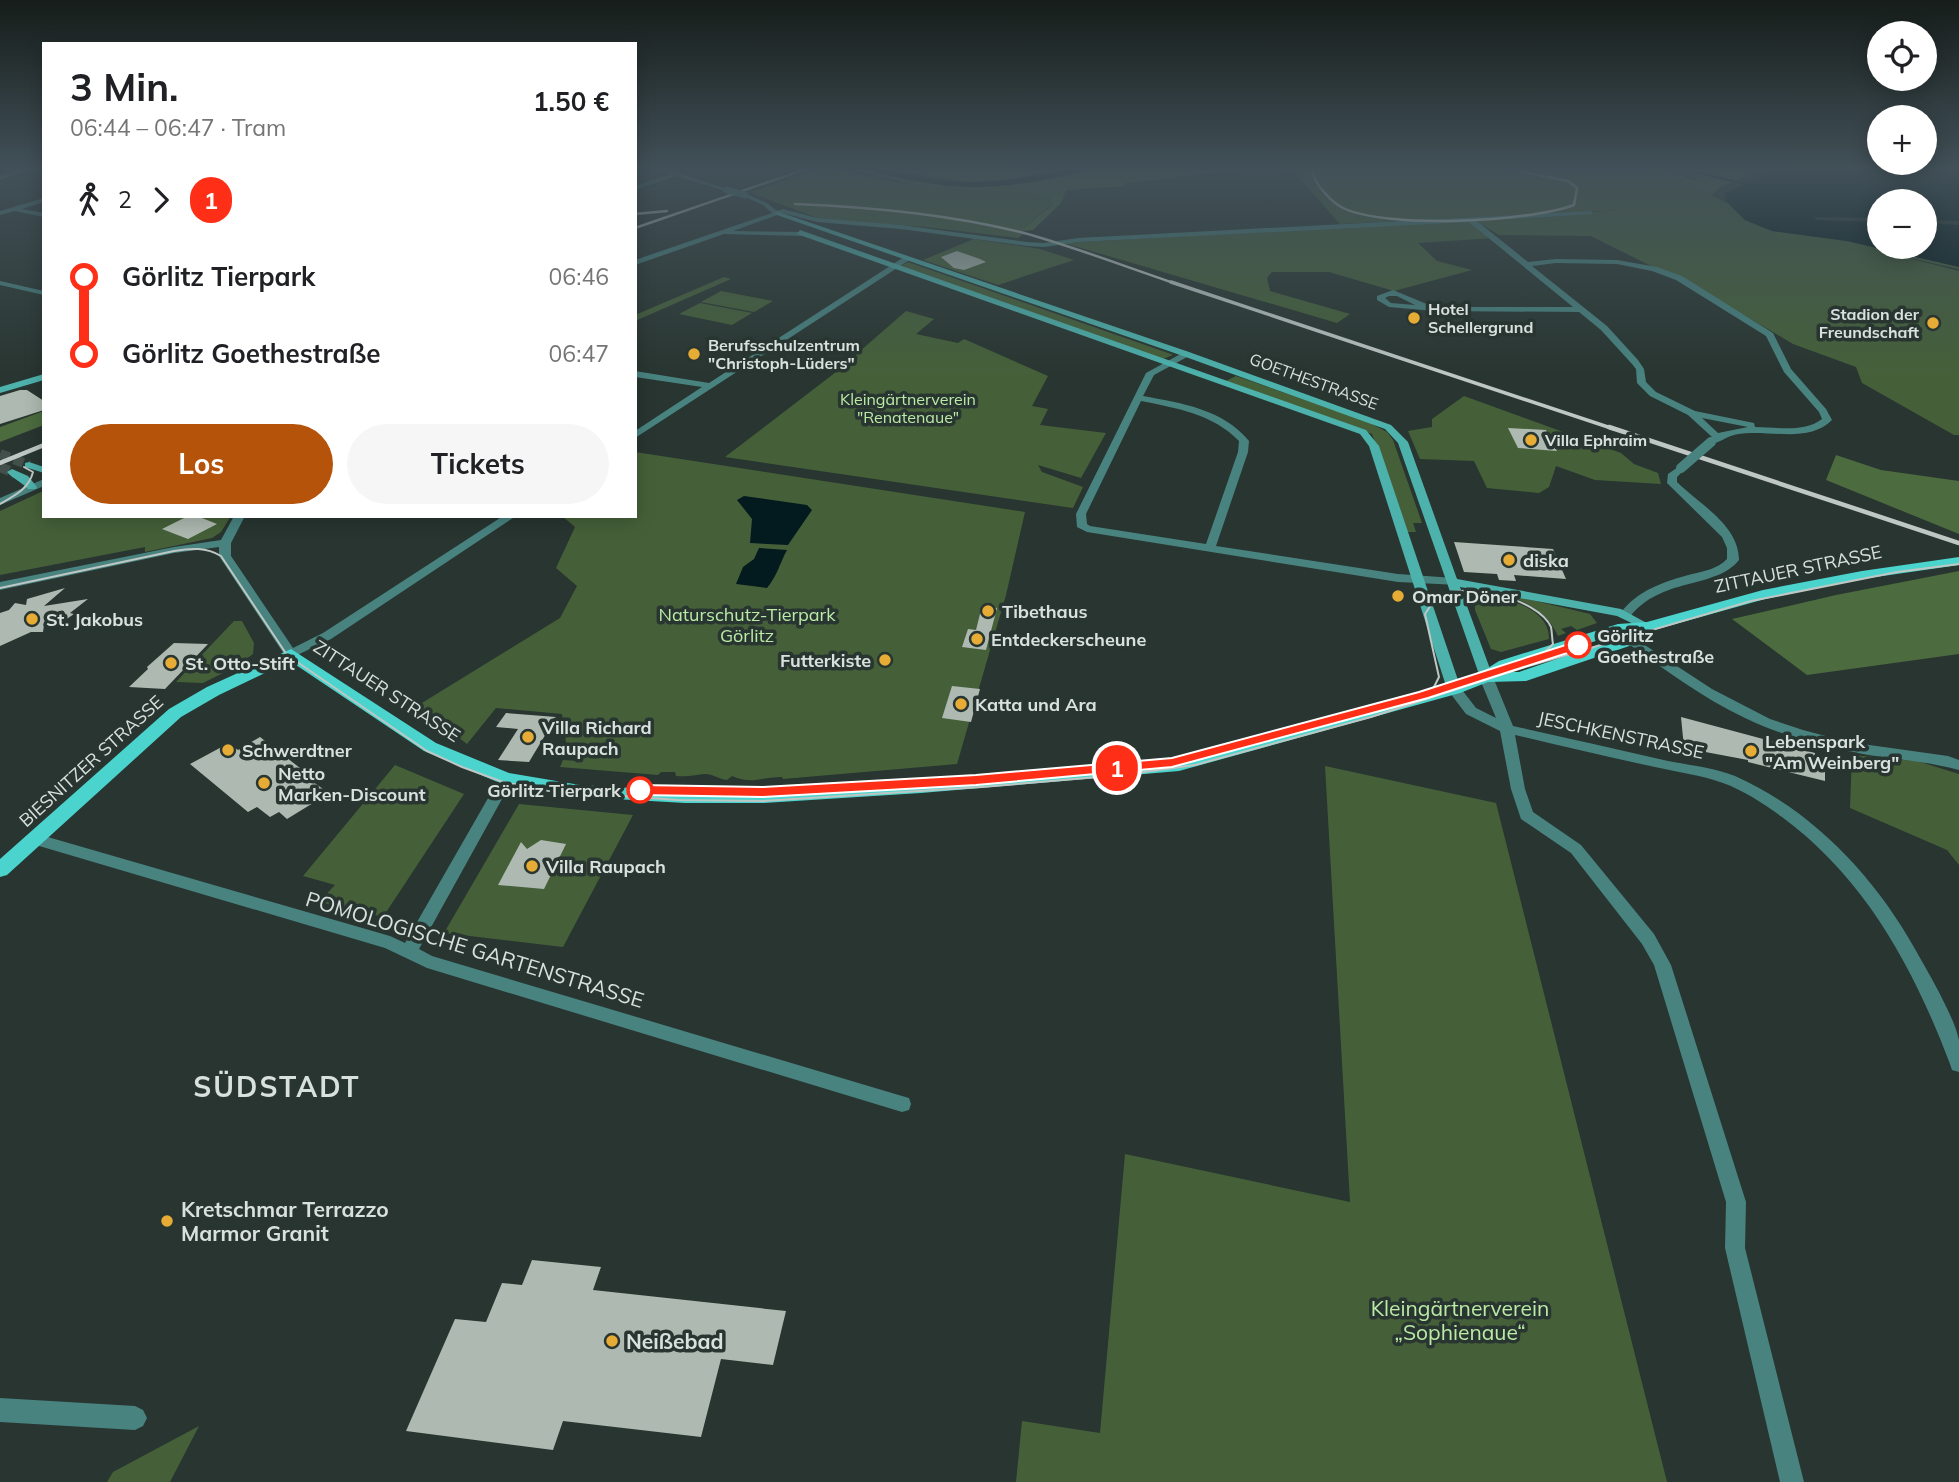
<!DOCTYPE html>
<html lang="de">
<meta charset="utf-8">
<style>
body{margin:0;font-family:Mulish,sans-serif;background:#f6f6f6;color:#202124;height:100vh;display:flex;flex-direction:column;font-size:26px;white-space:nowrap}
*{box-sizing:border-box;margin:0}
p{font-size:23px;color:#757577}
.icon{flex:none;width:38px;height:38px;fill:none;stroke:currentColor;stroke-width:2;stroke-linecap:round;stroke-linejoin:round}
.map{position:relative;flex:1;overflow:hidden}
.panel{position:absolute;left:42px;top:42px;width:595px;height:476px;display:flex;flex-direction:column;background:#fff;border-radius:0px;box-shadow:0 4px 18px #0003}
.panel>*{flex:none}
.badge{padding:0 14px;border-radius:23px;font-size:24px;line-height:46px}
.fabs{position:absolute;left:1867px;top:21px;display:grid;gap:14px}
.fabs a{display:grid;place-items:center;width:70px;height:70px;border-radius:50%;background:#fff;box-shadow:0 4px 18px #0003;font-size:35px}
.map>.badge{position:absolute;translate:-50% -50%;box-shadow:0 0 0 4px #fff}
.legs{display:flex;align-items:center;gap:10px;height:77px;padding:0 28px;font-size:23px}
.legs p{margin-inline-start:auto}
.overview{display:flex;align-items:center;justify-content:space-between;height:119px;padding:0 28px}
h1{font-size:38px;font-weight:700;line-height:52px}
.cta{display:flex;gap:14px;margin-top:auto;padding:14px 28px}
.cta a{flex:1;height:80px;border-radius:42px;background:#b45309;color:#fff;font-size:28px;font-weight:700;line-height:80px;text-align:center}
.cta a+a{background:#f6f6f6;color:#202124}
ul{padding:0 28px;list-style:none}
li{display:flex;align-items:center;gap:24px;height:77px;font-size:26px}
li i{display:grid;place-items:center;width:10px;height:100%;margin:0 9px;background:currentColor}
li i::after{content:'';width:18px;height:18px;margin:-9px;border:5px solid;border-radius:50%;background:#fff}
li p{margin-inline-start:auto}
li:first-child i{background:linear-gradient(#0000 50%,currentColor 0)}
li:last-child i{background:linear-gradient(currentColor 50%,#0000 0)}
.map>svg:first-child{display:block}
</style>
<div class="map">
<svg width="1959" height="1482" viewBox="0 0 1959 1482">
<rect width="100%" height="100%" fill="#283530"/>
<!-- green -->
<path fill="#456039" d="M 826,167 L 883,180 L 962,191 L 1032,192 L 1051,197 L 1052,204 L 1021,230 L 1025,233 L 1018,238 L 926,227 L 820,219 L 749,192 Z
M 1247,167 L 1635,167 L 1684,181 L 1730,205 L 1745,220 L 1772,231 L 1847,241 L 1959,267 L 1959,269 L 1892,254 L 1959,271 L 1959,435 L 1954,435 L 1862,383 L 1856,367 L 1793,344 L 1680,277 L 1655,268 L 1591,236 L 1499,235 L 1475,220 L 1621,210 L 1340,224 L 1296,174 L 1280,168 Z
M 1470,220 L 1494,238 L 1418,243 L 1437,261 L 1472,270 L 1394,291 L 1329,272 L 1272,272 L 1267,278 L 1270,291 L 1350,314 L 1337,323 L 1064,243 Z
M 974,239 L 1040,249 L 1074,260 L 998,285 L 923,260 Z
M 908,262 L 1171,354 L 1173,355 L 1163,359 L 901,266 Z
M 724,277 L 731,279 L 635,321 L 635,315 Z
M 721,291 L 773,301 L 754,312 L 701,302 Z
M 700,303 L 752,313 L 732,325 L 679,314 Z
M 906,311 L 934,319 L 916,334 L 958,343 L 964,339 L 1048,376 L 1032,406 L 1048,409 L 1040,425 L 1106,433 L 1081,478 L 1038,465 L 1042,472 L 1083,487 L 1073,508 L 725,457 L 836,372 Z
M 1236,376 L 1368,422 L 1387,432 L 1393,440 L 1422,523 L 1413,523 L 1416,532 L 1407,532 L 1372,434 L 1226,381 Z
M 1464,396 L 1621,453 L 1634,464 L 1658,473 L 1661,484 L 1595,480 L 1556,466 L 1549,487 L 1539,493 L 1487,488 L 1474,461 L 1420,459 L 1408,431 L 1432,427 L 1432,419 Z
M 635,452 L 1025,512 L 1006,595 L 957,764 L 783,779 L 782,777 C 761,777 752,785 732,776 L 727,780 C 719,779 713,774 705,774 C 694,775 688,777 676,776 L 675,772 L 661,772 L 658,775 L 560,767 L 563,760 L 577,761 L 586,745 L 566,743 L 562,714 L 496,708 L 467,744 L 417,706 L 560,618 L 577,586 L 556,568 L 575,527 L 562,516 L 635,516 Z
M 41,492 L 44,493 L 44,516 L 231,516 L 221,532 L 212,538 L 145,552 L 145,547 L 0,575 L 0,511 Z
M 1493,591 L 1590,614 L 1597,623 L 1577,630 L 1571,626 L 1561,629 L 1566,633 L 1558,636 C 1545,608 1520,599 1493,591 Z
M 1474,593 C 1499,596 1550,606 1549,639 L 1501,652 L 1491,649 L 1475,610 Z
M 234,621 L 242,621 L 254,643 L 253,654 L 235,667 L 203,683 L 176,682 Z
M 1852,755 L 1917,761 L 1959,774 L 1959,865 L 1947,850 L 1850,808 Z
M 395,765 L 464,794 L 383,917 L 319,902 L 335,885 L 303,876 Z
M 1325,766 L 1496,803 L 1667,1482 L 1016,1482 L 1022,1421 L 1100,1433 L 1125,1154 L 1350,1202 Z
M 519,804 L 633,815 L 563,947 L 444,933 Z
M 199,1426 L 170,1482 L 107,1482 L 113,1472 Z"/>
<!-- forest -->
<path fill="#4c6b3e" d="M 844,167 L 855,167 L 911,181 L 977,187 L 1012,184 L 1105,167 L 1248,169 L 1126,183 L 1125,186 L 1066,190 L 1061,203 L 1033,230 L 1020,231 L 1052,205 L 1051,197 C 1020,189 991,193 960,190 C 921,187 881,178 844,167 Z
M 1077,167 L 1016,179 L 968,182 L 884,169 Z
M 1635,167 L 1659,168 L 1698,182 L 1689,170 L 1679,167 L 1768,167 L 1722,186 L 1711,195 L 1684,181 Z
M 44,411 L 44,425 L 0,442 L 0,427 Z
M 1836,455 L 1881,470 L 1959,481 L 1959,534 L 1826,480 Z
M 1959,571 L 1959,654 L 1807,675 L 1732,619 L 1836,595 Z"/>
<!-- water -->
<path fill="#031a1e" d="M 855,167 L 990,167 L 888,169 C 929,183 976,185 1018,178 C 1048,174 1075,167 1105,167 C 1063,176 1020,187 977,187 C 935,188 896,176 855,167 Z
M 1783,167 L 1959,167 L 1959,221 L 1925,220 L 1925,201 L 1880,201 L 1879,218 L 1813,217 L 1817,220 L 1879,222 L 1880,247 L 1925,247 L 1925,223 L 1959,225 L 1959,267 L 1847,241 L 1772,231 L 1745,220 L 1726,201 L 1724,194 C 1744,183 1764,178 1783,167 Z
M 744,496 L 807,505 L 812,510 L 788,545 L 750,543 L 752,519 L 737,500 Z
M 759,548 L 787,550 C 780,563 777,576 767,588 L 736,584 L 743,567 L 754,559 Z"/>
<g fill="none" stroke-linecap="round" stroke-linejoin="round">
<!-- stream -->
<path stroke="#031a1e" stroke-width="2.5" d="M 1689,171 L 1733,181
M 1739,182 L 1744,183"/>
</g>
<!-- building -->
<path fill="#aebab1" d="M 957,251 L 980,259 L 986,262 L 964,270 L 954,268 L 941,257 Z
M 20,390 L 27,390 L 44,401 L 44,410 L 0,424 L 0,396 Z
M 1508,428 L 1546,430 L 1557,451 L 1518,448 Z
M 188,516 L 197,516 L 217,524 L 188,539 L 162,529 Z
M 1454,542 L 1553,549 L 1566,579 L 1514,575 L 1516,581 L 1499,580 L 1497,574 L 1464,572 Z
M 65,588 L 44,606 L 88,599 L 70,613 L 74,614 L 55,627 L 44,625 L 43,632 L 31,632 L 0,646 L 0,613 L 9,610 L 15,603 L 26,605 L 27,599 Z
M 982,606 L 997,608 L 986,650 L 962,647 L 968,629 L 976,630 Z
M 174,643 L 208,644 L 165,689 L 129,687 L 148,669 L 147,667 Z
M 952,686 L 980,689 L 971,722 L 942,718 Z
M 506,713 L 556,717 L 529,762 L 498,760 L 518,729 L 496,727 Z
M 1681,717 L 1815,753 L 1816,762 L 1825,765 L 1825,781 L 1748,762 L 1748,760 L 1684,748 Z
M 260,737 L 309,775 L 306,777 L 323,789 L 312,795 L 318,800 L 287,819 L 279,812 L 270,817 L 257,807 L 248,812 L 190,764 L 229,743 L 238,750 Z
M 541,840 L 566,844 L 544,889 L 498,885 L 521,842 L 527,849 Z
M 532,1260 L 601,1267 L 593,1290 L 786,1311 L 773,1365 L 721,1359 L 701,1437 L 563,1421 L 553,1450 L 406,1431 L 455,1319 L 486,1322 L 502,1283 L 522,1285 Z"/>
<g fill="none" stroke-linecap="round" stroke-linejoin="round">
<!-- secondary-tunnel -->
<path stroke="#434f4a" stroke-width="10" stroke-dasharray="10 5" stroke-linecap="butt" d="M 0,454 L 29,465
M 0,467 L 12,472"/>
<!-- street -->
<path fill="#488380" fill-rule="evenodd" d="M 27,167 L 38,167 L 0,180 L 0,176 Z
M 650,167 L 661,167 L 730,190 L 725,191 L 676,176 L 635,190 L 635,186 L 670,174 Z
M 745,193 L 767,203 L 777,211 L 783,209 L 817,218 L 901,225 L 1027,242 L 1044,243 L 1078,238 L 1591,211 L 1593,214 L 1477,221 L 1528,262 L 1556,259 L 1617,260 L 1657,267 L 1682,276 L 1773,333 L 1791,369 L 1826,409 L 1832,420 C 1808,444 1769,429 1739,434 C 1727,435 1718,445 1707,444 L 1706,442 L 1712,437 L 1688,415 L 1650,396 L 1637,383 L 1636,369 L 1632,364 L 1601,330 L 1579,312 L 1434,311 L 1389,307 L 1377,300 L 1377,296 L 1393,290 L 1434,307 L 1573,307 L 1469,222 L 1078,242 L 1044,247 L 1027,246 L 901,229 L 817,222 L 783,213 L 733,231 L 803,232 L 806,236 L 724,234 L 635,265 L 635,260 L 772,213 L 763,205 L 743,196 ZM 1556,263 L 1617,264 L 1652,271 L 1676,280 L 1766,336 L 1784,372 L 1819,412 L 1822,419 C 1804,433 1776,427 1755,427 L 1754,423 L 1695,411 L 1656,392 L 1646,382 L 1644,369 L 1638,360 L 1607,326 L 1532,266 ZM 1389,296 L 1397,296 L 1415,305 L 1391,303 L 1385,298 ZM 1702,418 L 1748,427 L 1718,433 Z
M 44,198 L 44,202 L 22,209 L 44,213 L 44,217 L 15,211 L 0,215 L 0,211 Z
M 904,257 L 911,259 L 635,438 L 635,431 L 702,387 L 635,377 L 635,371 L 709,383 Z
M 0,281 L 44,291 L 44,295 L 0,285 Z
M 1186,351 L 1190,354 L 1189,356 L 1154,375 L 1143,396 C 1181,403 1223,409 1249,441 L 1248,452 L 1216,546 L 1398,574 L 1454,578 L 1458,579 L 1458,585 L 1398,582 L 1087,532 L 1077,527 L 1076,514 L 1146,373 ZM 1141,401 C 1176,408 1213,414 1239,441 L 1238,452 L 1206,544 L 1090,526 L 1087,524 L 1086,514 Z
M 1681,465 L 1686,468 L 1677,477 L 1677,482 C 1699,504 1739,525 1739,560 C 1715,590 1661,576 1629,618 L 1621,618 L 1619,615 C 1637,590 1663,582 1692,574 C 1705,571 1717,569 1727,559 L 1727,548 L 1722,537 L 1667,483 L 1668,474 Z
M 44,479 L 44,486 L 0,505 L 0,498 Z
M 234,516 L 245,516 L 231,543 L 231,556 L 293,648 L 323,633 L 503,516 L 516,516 L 331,639 L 291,658 L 286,657 L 219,556 L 219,547 L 174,553 L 0,590 L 0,582 L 174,547 L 221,540 Z
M 1631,636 L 1712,689 L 1770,719 L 1803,730 L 1848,742 L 1948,756 L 1959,760 L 1959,770 C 1922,760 1885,759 1847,751 C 1813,743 1777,734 1745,718 C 1702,698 1665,669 1627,643 L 1625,640 Z
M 1486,673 L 1493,677 L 1513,726 C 1564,737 1616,749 1668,761 C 1689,765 1715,768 1735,776 C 1813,811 1874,876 1915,949 C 1928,972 1954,1016 1959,1040 C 1959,1050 1959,1062 1959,1072 L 1952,1070 L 1950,1064 C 1914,969 1866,879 1782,817 C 1764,804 1743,790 1723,783 C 1701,775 1677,772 1655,767 C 1608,757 1562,746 1515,735 L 1525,789 L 1533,812 L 1581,845 L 1654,934 L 1671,965 L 1746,1202 L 1745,1248 L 1804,1482 L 1780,1482 L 1725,1248 L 1726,1202 L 1654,965 L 1642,944 L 1571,853 L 1521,819 L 1511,789 L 1500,731 L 1466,714 L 1447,689 L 1454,685 L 1459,686 L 1476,708 L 1496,718 L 1479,677 Z
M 506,774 L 513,779 L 419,949 L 432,956 L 902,1096 L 909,1098 L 911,1104 L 909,1110 L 902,1112 L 427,968 L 385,948 L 29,843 L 26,839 L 29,835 L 34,833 L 390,936 L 405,943 L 499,779 Z
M 0,1398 L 135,1406 L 143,1410 L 147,1418 L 143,1426 L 135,1430 L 0,1422 Z"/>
<!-- secondary -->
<path fill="#4db1ac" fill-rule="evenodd" d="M 776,211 L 1189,352 L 1391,425 L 1408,442 L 1457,579 L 1621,609 L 1654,627 L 1648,631 L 1617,616 L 1460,587 L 1493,677 L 1491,680 L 1481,680 L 1398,443 L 1385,429 L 1183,356 L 774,214 Z
M 800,230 L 1366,430 L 1379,446 L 1461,689 L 1459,692 L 1454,693 L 1447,689 L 1369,446 L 1360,434 L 797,234 Z
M 44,374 L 44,380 L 0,393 L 0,387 Z
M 29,462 L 44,467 L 44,473 L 25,467 L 25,463 Z
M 12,469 L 28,476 L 37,487 L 36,489 L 28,489 C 22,482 13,479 7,472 Z"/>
<!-- primary -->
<path fill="#4bd4ce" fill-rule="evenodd" d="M 1959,557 L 1959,565 L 1862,579 L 1765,599 L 1654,630 L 1644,641 L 1526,681 L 1488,682 L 1460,693 L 1179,771 L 921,793 L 764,803 L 685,803 L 580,797 L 500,783 L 424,751 L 290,661 L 219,695 L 181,717 L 7,875 L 0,877 L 0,859 L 169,709 L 207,687 L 291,649 L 436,743 L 509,773 L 580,785 L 685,791 L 764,791 L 921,781 L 1179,759 L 1448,685 L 1480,673 L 1499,661 L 1618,624 L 1647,622 L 1763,590 L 1862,571 ZM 1625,632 L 1635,632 L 1519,672 L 1504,672 L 1511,667 Z"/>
<!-- tram -->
<path stroke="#bec7c4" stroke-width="2" d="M 0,504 C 14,496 29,489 33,472 L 24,467
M 0,588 L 174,551 C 191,548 206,547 221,556 L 287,655 L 427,751 L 462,767 L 503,782 L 550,791 L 678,800 L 763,801 L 982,787 L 1122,775 L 1195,765 L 1371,717 L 1519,669 L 1751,601 L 1897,572 L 1959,564
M 1424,695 L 1434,687 L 1439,677 L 1425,614 C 1429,609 1433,600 1438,597 C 1464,581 1538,598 1551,627 C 1552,632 1552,639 1553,644 L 1537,660"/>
<!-- rail-far2 -->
<path stroke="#bec7c4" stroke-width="2.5" d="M 1318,167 L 1312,172 C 1316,185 1331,202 1343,208 C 1387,229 1528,222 1574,205 L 1577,188 L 1568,181 L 1499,167
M 795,204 C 872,207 949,214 1024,233 C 1075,247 1126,267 1177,284
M 635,214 L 667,211
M 635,228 L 812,167"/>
<!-- rail-far1 -->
<path stroke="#bec7c4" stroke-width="3.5" d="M 1171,282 L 1614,429"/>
<!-- rail -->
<path stroke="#bec7c4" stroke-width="4.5" d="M 1609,427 L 1959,543
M 0,463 L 44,445"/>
<!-- street-bridge-far1 -->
<path stroke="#488380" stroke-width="7" d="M 727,190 L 745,195"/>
<!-- street-bridge -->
<path stroke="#488380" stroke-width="10" d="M 1681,468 L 1711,442"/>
</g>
<!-- sky -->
<linearGradient id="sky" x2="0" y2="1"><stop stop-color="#161d1a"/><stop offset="0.45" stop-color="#425159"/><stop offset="1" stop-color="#425159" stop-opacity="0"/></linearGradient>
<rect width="1959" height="375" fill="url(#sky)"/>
<!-- line-1 -->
<path fill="#ff2e17" stroke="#fff" stroke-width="2" d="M 1578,641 L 1583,642 L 1583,648 L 1428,698 L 1172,767 L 976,785 L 763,797 L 640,795 L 633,790 L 640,785 L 763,787 L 976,775 L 1172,758 L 1419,692 Z"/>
<!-- markers -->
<g fill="#e6ac36" stroke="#283530" stroke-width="2.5">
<circle cx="1414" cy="318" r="7"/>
<circle cx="1933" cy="323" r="7"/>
<circle cx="694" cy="354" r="7"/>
<circle cx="1531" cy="440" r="7"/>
<circle cx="1509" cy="560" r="7"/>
<circle cx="1398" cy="596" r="7"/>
<circle cx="988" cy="611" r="7"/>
<circle cx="32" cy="619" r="7"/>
<circle cx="977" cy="639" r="7"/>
<circle cx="885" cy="660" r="7"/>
<circle cx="171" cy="663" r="7"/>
<circle cx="961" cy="704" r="7"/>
<circle cx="528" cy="737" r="7"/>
<circle cx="228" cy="750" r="7"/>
<circle cx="1751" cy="751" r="7"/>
<circle cx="264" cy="783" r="7"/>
<circle cx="532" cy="866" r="7"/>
<circle cx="167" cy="1221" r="7"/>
<circle cx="612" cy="1341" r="7"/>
</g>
<g fill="#fff" stroke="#ff2e17" stroke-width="3.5">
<circle cx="1578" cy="645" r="12"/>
<circle cx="640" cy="790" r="12"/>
</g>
<g text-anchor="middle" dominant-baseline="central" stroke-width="7" stroke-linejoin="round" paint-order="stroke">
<!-- far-poi labels -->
<g font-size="16" font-weight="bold" fill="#d9e1de" stroke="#283530" text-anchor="start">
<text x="1428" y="309">Hotel<tspan x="1428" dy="18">Schellergrund</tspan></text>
<text x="1919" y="314" text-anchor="end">Stadion der<tspan x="1919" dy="18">Freundschaft</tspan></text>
<text x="708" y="345">Berufsschulzentrum<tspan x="708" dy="18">"Christoph-Lüders"</tspan></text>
<text x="1545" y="440">Villa Ephraim</text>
</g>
<!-- far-street labels -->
<g font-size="16" fill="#d9e1de" stroke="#283530">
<text transform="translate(1314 381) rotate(20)">GOETHESTRASSE</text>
</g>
<!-- far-park labels -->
<g font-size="16" fill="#bbeba5" stroke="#283530">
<text x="908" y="399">Kleingärtnerverein<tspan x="908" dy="18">"Renatenaue"</tspan></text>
</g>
<!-- poi labels -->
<g font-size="18" font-weight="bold" fill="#d9e1de" stroke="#283530" text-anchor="start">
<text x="1523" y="560">diska</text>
<text x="1412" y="596">Omar Döner</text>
<text x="1002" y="611">Tibethaus</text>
<text x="46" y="619">St. Jakobus</text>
<text x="991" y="639">Entdeckerscheune</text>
<text x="871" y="660" text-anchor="end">Futterkiste</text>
<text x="185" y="663">St. Otto-Stift</text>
<text x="975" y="704">Katta und Ara</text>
<text x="542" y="727">Villa Richard<tspan x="542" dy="21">Raupach</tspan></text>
<text x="1765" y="741">Lebenspark<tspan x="1765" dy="21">"Am Weinberg"</tspan></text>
<text x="242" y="750">Schwerdtner</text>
<text x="278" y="773">Netto<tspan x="278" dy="21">Marken-Discount</tspan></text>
<text x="546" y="866">Villa Raupach</text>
</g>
<!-- street labels -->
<g font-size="18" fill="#d9e1de" stroke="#283530">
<text transform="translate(1798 569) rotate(-12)">ZITTAUER STRASSE</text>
<text transform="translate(387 691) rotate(33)">ZITTAUER STRASSE</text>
<text transform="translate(1621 735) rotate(12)">JESCHKENSTRASSE</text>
<text transform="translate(91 761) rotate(-42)">BIESNITZER STRASSE</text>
</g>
<!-- park labels -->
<g font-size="18" fill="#bbeba5" stroke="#283530">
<text x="747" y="614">Naturschutz-Tierpark<tspan x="747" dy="21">Görlitz</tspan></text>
</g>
<!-- stop labels -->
<g font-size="18" font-weight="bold" fill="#d9e1de" stroke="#283530" text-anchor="start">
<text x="1597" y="635">Görlitz<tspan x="1597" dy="21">Goethestraße</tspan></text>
<text x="621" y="790" text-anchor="end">Görlitz Tierpark</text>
</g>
<!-- near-street labels -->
<g font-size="21" fill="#d9e1de" stroke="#283530">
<text transform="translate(475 949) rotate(17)">POMOLOGISCHE GARTENSTRASSE</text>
</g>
<!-- near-poi labels -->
<g font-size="21" font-weight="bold" fill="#d9e1de" stroke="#283530" text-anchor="start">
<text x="181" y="1209">Kretschmar Terrazzo<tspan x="181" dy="24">Marmor Granit</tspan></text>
<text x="626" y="1341">Neißebad</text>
</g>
<!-- near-park labels -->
<g font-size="21" fill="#bbeba5" stroke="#283530">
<text x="1460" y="1308">Kleingärtnerverein<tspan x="1460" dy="24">„Sophienaue“</tspan></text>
</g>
<!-- near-district labels -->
<g font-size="28" font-weight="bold" letter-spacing="2" fill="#d9e1de" stroke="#283530">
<text x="277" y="1086">SÜDSTADT</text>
</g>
</g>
</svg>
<div class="fabs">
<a><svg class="icon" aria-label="locate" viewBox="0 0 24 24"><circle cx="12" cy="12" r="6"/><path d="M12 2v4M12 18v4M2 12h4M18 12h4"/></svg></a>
<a>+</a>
<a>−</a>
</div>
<b class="badge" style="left:1117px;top:768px;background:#ff2e17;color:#fff">1</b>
<section class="panel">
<div class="overview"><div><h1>3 Min.</h1><p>06:44 – 06:47 · Tram</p></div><b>1.50 €</b></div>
<div class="legs"><svg class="icon" aria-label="walk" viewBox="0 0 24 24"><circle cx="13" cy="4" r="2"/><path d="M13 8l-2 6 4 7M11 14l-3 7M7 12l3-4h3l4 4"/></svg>2<svg class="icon" aria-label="forward" viewBox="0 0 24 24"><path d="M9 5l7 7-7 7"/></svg><b class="badge" style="background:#ff2e17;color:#fff">1</b></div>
<ul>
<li><i style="color:#ff2e17"></i><b>Görlitz Tierpark</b><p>06:46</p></li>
<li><i style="color:#ff2e17"></i><b>Görlitz Goethestraße</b><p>06:47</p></li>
</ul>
<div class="cta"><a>Los</a><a>Tickets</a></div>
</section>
</div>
